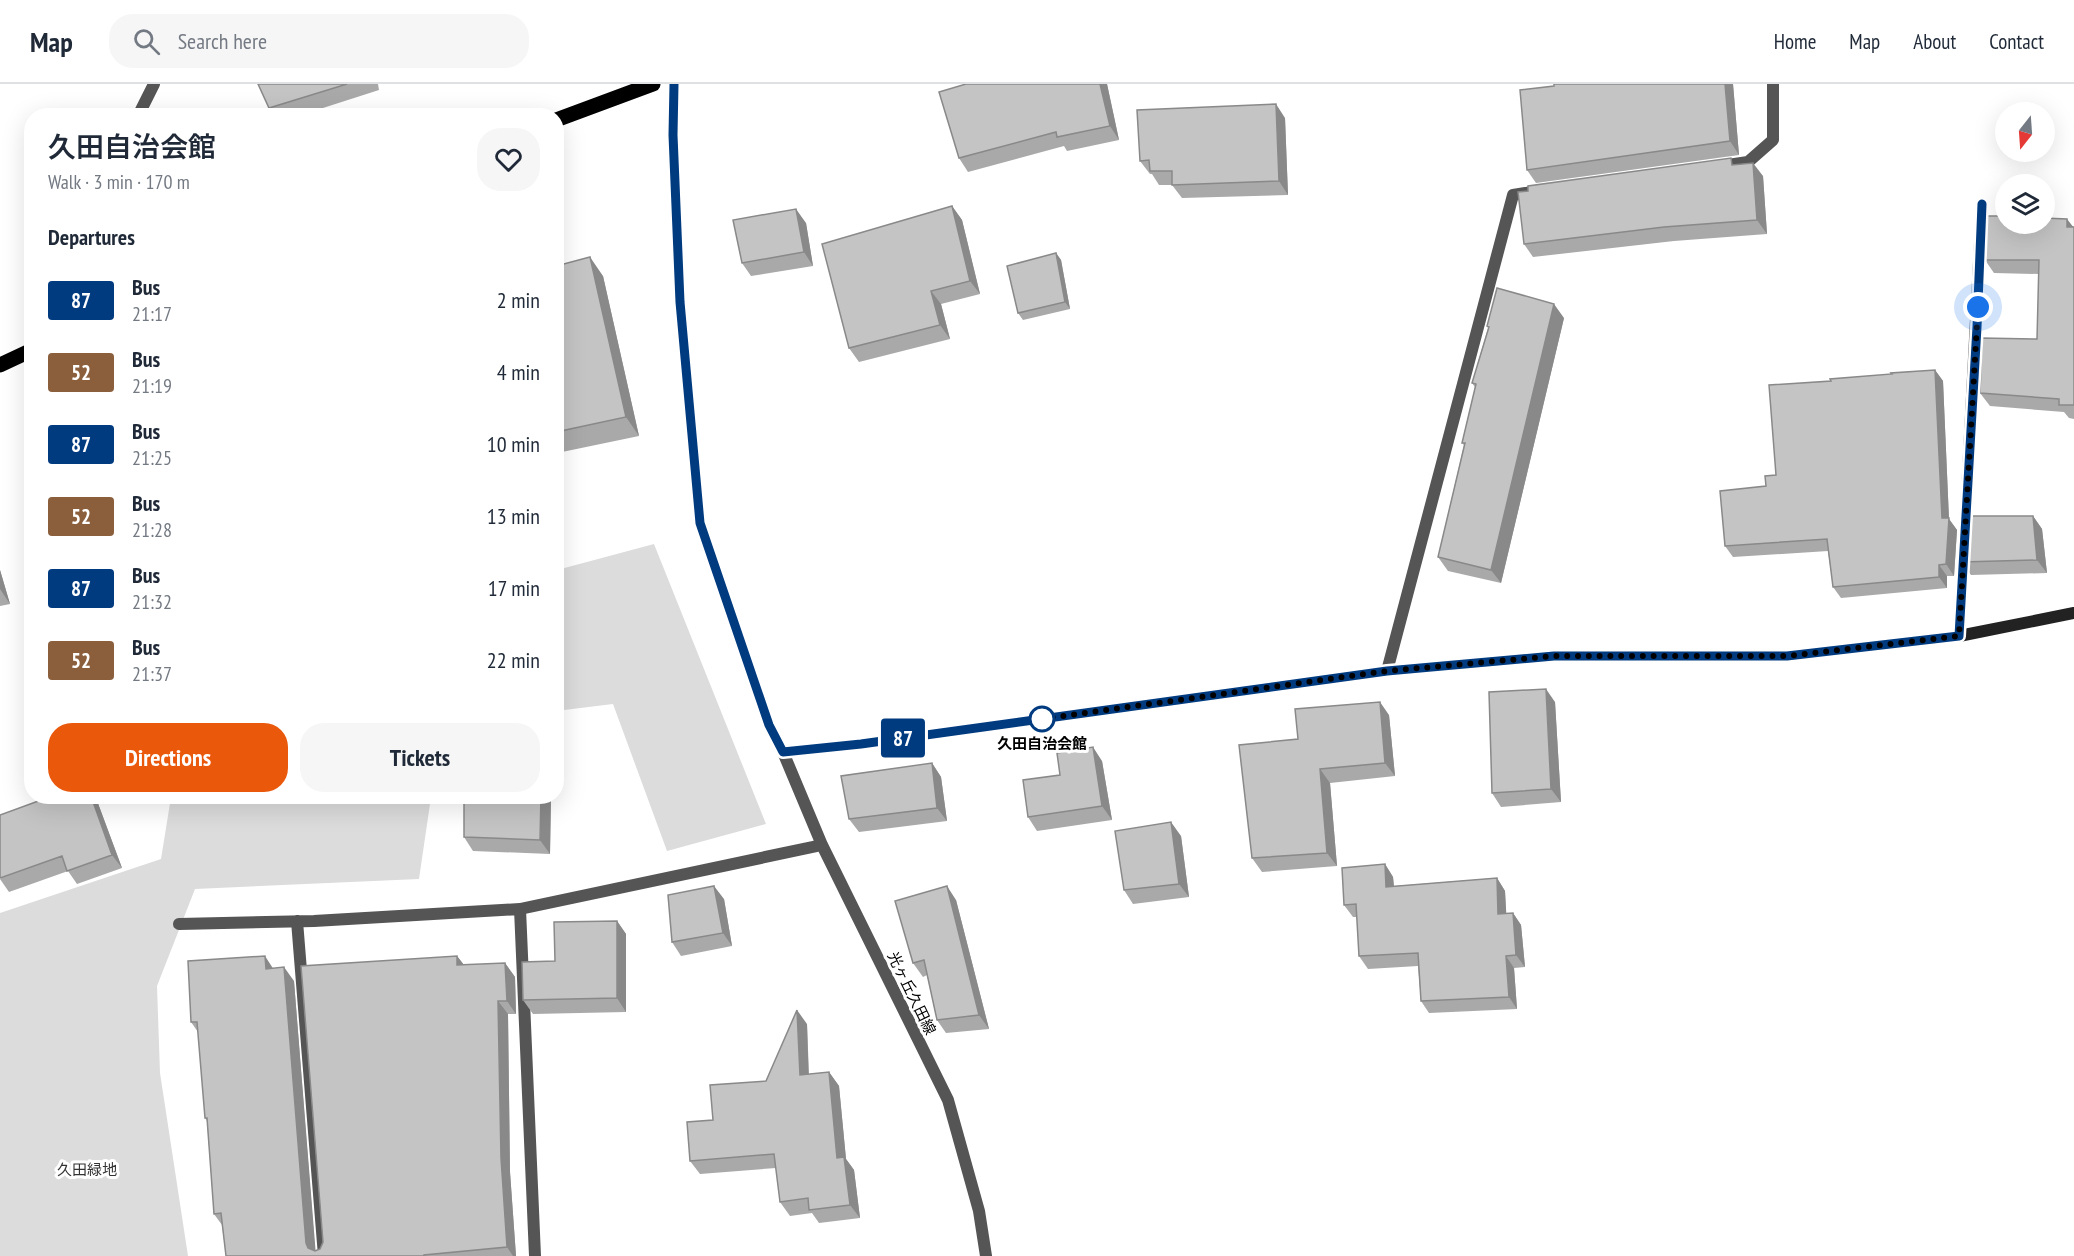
<!DOCTYPE html>
<meta charset="utf-8">
<style>
body{margin:0;font-family:"PT Sans Narrow","Noto Sans JP",sans-serif;background:#f6f6f7;color:#1f2937;height:100vh;display:flex;flex-direction:column;font-size:22px;white-space:nowrap}
*{box-sizing:border-box;margin:0}
p{font-size:20px;color:#747a83}
.icon{flex:none;width:33px;height:33px;fill:none;stroke:currentColor;stroke-width:2;stroke-linecap:round;stroke-linejoin:round}
.map{position:relative;flex:1;overflow:hidden}
.drawer{position:absolute;left:24px;top:24px;width:540px;height:696px;display:flex;flex-direction:column;background:#fff;border-radius:24px;box-shadow:0 6px 24px #0002}
.drawer>*{flex:none}
.badge{padding:0 12px;border-radius:4px;font-size:21px;line-height:39px}
.needle{width:39px;rotate:197deg}
.controls{position:absolute;left:1995px;top:18px;display:grid;gap:12px}
.controls a{display:grid;place-items:center;width:60px;height:60px;border-radius:50%;background:#fff;box-shadow:0 6px 24px #0002;font-size:30px}
.you{position:absolute;width:30px;height:30px;margin:-15px;border:4px solid #fff;border-radius:50%;background:#1a73e8;box-shadow:0 0 0 9px #1a73e833}
.map>.badge{position:absolute;translate:-50% -50%;box-shadow:0 0 0 3px #fff}
h2{padding:0 24px;font-size:22px;line-height:54px}
.round{display:grid;place-items:center;flex:none;width:63px;height:63px;border-radius:24px;background:#f6f6f7}
.summary{display:flex;align-items:center;justify-content:space-between;height:102px;padding:0 24px}
h1{font-size:28px;font-weight:600;line-height:45px}
.cta{display:flex;gap:12px;margin-top:auto;padding:12px 24px}
.cta a{flex:1;height:69px;border-radius:24px;background:#ea580c;color:#fff;font-size:24px;font-weight:600;line-height:69px;text-align:center}
.cta a+a{background:#f6f6f7;color:#1f2937}
ul{padding:0;list-style:none}
li{display:flex;align-items:center;gap:18px;height:72px;padding:0 24px}
li div{flex:1}
li b{display:block;font-size:22px}
li em{font-style:normal}
li .badge{min-width:66px;font-weight:700;text-align:center}
header{display:flex;align-items:center;gap:36px;box-sizing:border-box;height:84px;padding:0 30px;background:#fff;border-bottom:2px solid #e0e1e3}
header strong{font-size:28px}
nav{display:flex;gap:33px;margin-inline-start:auto;font-size:21px}
.search{width:420px;height:54px;background:#f6f6f7;display:flex;align-items:center;gap:15px;box-sizing:border-box;padding:0 21px;border-radius:24px;color:#747a83;font-size:22px}
.map>svg:first-child{display:block}
</style>
<header>
<strong>Map</strong>
<div class="search"><svg class="icon" aria-label="search" viewBox="0 0 24 24"><circle cx="10" cy="10" r="6"/><path d="M15 15l6 6"/></svg>Search here</div>
<nav><a>Home</a><a>Map</a><a>About</a><a>Contact</a></nav>
</header>
<div class="map">
<svg width="2074" height="1172" viewBox="0 0 2074 1172">
<rect width="100%" height="100%" fill="#fff"/>
<!-- green -->
<path fill="#dcdcdc" d="M 654,460 L 766,740 L 667,767 L 613,620 L 556,627 L 557,486 Z
M 171,713 L 431,713 L 419,795 L 195,805 L 157,902 L 160,989 L 188,1172 L 0,1172 L 0,829 L 161,775 Z"/>
<g fill="none" stroke-linecap="round" stroke-linejoin="round">
<!-- lane -->
<path stroke="#555" stroke-width="12" d="M 138,32 L 154,0
M 1965,446 L 1982,120
M 1959,552 L 1964,467"/>
<!-- street -->
<path stroke="#555" stroke-width="12" d="M 674,0 L 673,51 L 680,218 L 700,439 L 769,641 L 783,668 L 822,761 L 948,1016 L 979,1127 L 986,1172
M 1721,82 L 1748,78 L 1773,56 L 1773,0
M 1387,587 L 1513,111 L 1532,108
M 520,825 L 535,1172
M 297,837 L 324,1172
M 179,840 L 314,837 L 520,825 L 822,761"/>
<!-- secondary -->
<path stroke="#222" stroke-width="12" d="M 783,668 L 861,660 L 1387,587 L 1554,572 L 1787,572 L 1959,552 L 2074,529"/>
<!-- primary -->
<path stroke="#000" stroke-width="15" d="M 556,36 L 653,0
M 0,281 L 32,266"/>
</g>
<!-- wall -->
<path fill="#a9a9a9" d="M 258,0 L 378,0 L 379,6 L 298,32 L 274,32 L 269,24 Z
M 966,0 L 1107,0 L 1119,56 L 1067,67 L 1064,62 L 968,88 L 959,74 Z
M 1733,0 L 1739,71 L 1536,99 L 1527,86 L 1554,2 Z
M 1285,34 L 1288,111 L 1182,114 L 1172,101 L 1159,101 L 1152,90 L 1150,90 L 1140,77 Z
M 1736,81 L 1763,92 L 1767,150 L 1674,157 L 1533,173 L 1524,160 Z
M 952,122 L 962,136 L 980,210 L 941,220 L 950,255 L 859,278 L 849,264 Z
M 806,139 L 813,182 L 751,192 L 742,179 Z
M 2074,143 L 2074,335 L 2069,334 L 2064,328 L 1990,322 L 1980,309 L 2037,255 L 2039,190 L 1994,189 L 1985,176 Z
M 1056,169 L 1061,176 L 1070,225 L 1023,236 L 1018,229 Z
M 556,182 L 603,192 L 639,352 L 562,368 L 556,360 Z
M 1564,234 L 1501,499 L 1448,487 L 1438,473 L 1464,361 L 1462,359 L 1475,303 L 1472,299 L 1488,244 L 1487,242 Z
M 1935,286 L 1943,297 L 1949,435 L 1957,446 L 1954,492 L 1947,492 L 1947,504 L 1841,514 L 1833,503 L 1828,467 L 1733,473 L 1725,462 L 1766,402 L 1776,391 L 1831,297 Z
M 556,390 L 561,412 L 556,413 Z
M 2033,432 L 2042,445 L 2047,489 L 1971,491 L 1961,478 Z
M 0,486 L 10,520 L 0,522 Z
M 1555,618 L 1561,718 L 1501,723 L 1492,709 Z
M 1389,631 L 1395,692 L 1330,699 L 1337,782 L 1262,788 L 1252,774 L 1298,655 Z
M 1102,677 L 1112,736 L 1037,747 L 1028,733 L 1060,691 Z
M 932,679 L 941,693 L 947,737 L 859,748 L 849,735 Z
M 464,712 L 551,712 L 550,770 L 473,767 L 464,753 Z
M 96,714 L 122,784 L 77,800 L 68,787 L 9,808 L 0,795 Z
M 1181,752 L 1189,813 L 1133,820 L 1124,806 Z
M 1385,780 L 1393,793 L 1394,802 L 1497,794 L 1505,807 L 1506,829 L 1513,829 L 1521,841 L 1525,883 L 1514,884 L 1517,925 L 1429,929 L 1421,917 L 1418,882 L 1368,885 L 1359,872 L 1357,833 L 1353,833 L 1344,821 Z
M 724,815 L 732,862 L 681,872 L 672,858 Z
M 956,816 L 989,945 L 946,949 L 937,936 L 927,891 L 923,893 L 913,879 Z
M 617,837 L 626,850 L 626,928 L 533,930 L 523,916 L 555,877 Z
M 457,872 L 464,881 L 505,879 L 515,893 L 516,930 L 508,930 L 510,1088 L 516,1172 L 226,1172 L 222,1141 L 214,1130 L 207,1037 L 205,1034 L 198,948 L 191,938 L 273,884 L 294,897 L 315,1166 L 320,1165 Z
M 807,940 L 809,990 L 829,988 L 839,1002 L 846,1075 L 854,1086 L 860,1134 L 819,1139 L 812,1129 L 790,1132 L 780,1118 L 776,1084 L 700,1090 L 690,1077 L 713,1036 L 766,997 Z"/>
<!-- shaded-wall -->
<path fill="#898989" d="M 1100,0 L 1107,0 L 1119,56 L 1110,42 Z
M 1725,0 L 1733,0 L 1739,71 L 1730,57 Z
M 1276,20 L 1285,34 L 1288,111 L 1279,97 Z
M 1753,79 L 1763,92 L 1767,150 L 1757,136 Z
M 952,122 L 962,136 L 980,210 L 970,197 Z
M 796,125 L 806,139 L 813,182 L 804,168 Z
M 2067,135 L 2074,144 L 2067,143 Z
M 1056,169 L 1061,176 L 1070,225 L 1065,218 Z
M 590,173 L 603,192 L 639,352 L 626,333 Z
M 931,207 L 941,220 L 950,255 L 940,241 Z
M 1554,220 L 1564,234 L 1501,499 L 1491,486 Z
M 1935,286 L 1943,297 L 1949,435 L 1957,446 L 1954,492 L 1946,480 L 1942,434 Z
M 556,390 L 561,412 L 556,405 Z
M 2033,432 L 2042,445 L 2047,489 L 2037,476 Z
M 1939,481 L 1947,492 L 1947,504 L 1939,493 Z
M 0,486 L 10,520 L 0,505 Z
M 1546,605 L 1555,618 L 1561,718 L 1551,705 Z
M 1380,618 L 1389,631 L 1395,692 L 1385,679 Z
M 1093,663 L 1102,677 L 1112,736 L 1102,722 Z
M 932,679 L 941,693 L 947,737 L 937,724 Z
M 1320,685 L 1330,699 L 1337,782 L 1327,769 Z
M 91,712 L 95,712 L 96,714 L 122,784 L 112,771 Z
M 541,712 L 551,712 L 550,770 L 540,756 Z
M 1171,738 L 1181,752 L 1189,813 L 1179,800 Z
M 1385,780 L 1393,793 L 1395,815 L 1386,803 Z
M 1497,794 L 1505,807 L 1507,842 L 1498,830 Z
M 714,802 L 724,815 L 732,862 L 723,849 Z
M 947,802 L 956,816 L 989,945 L 979,931 Z
M 1513,829 L 1521,841 L 1525,883 L 1516,871 Z
M 617,837 L 626,850 L 626,928 L 617,914 Z
M 265,872 L 274,886 L 266,885 Z
M 457,872 L 467,885 L 457,881 Z
M 1506,872 L 1514,884 L 1517,925 L 1509,913 Z
M 505,879 L 515,893 L 516,930 L 507,917 Z
M 284,883 L 294,897 L 316,1172 L 308,1164 L 306,1159 Z
M 498,917 L 508,930 L 510,1088 L 516,1172 L 513,1172 L 507,1163 L 501,1074 Z
M 797,926 L 807,940 L 809,1005 L 800,991 Z
M 829,988 L 839,1002 L 846,1075 L 854,1086 L 860,1134 L 850,1121 L 837,1074 Z"/>
<!-- building -->
<path fill="#c4c4c4" stroke="#898989" stroke-width="1.5" d="M 258,0 L 347,0 L 269,24 Z
M 966,0 L 1100,0 L 1110,42 L 1057,53 L 1056,48 L 959,74 L 939,8 Z
M 1554,0 L 1725,0 L 1730,57 L 1527,86 L 1520,6 L 1554,2 Z
M 1276,20 L 1279,97 L 1172,101 L 1172,87 L 1150,87 L 1149,76 L 1140,77 L 1137,26 Z
M 1731,74 L 1732,81 L 1753,79 L 1757,136 L 1664,143 L 1524,160 L 1518,108 L 1528,107 L 1528,102 Z
M 952,122 L 970,197 L 931,207 L 940,241 L 849,264 L 822,160 Z
M 796,125 L 804,168 L 742,179 L 733,136 Z
M 1986,132 L 2006,132 L 2006,140 L 2044,140 L 2044,134 L 2067,135 L 2067,143 L 2074,143 L 2074,321 L 2059,321 L 2059,315 L 1980,309 L 1982,254 L 2037,255 L 2039,176 L 1985,176 Z
M 1056,169 L 1065,218 L 1018,229 L 1007,182 Z
M 590,173 L 626,333 L 556,348 L 556,182 Z
M 1497,204 L 1554,220 L 1491,486 L 1438,473 L 1465,359 L 1462,359 L 1476,300 L 1472,299 L 1489,243 L 1487,242 Z
M 1935,286 L 1942,434 L 1949,434 L 1946,480 L 1939,481 L 1939,493 L 1833,503 L 1827,455 L 1725,462 L 1720,407 L 1766,402 L 1765,392 L 1776,391 L 1769,301 L 1831,297 L 1830,295 L 1892,290 L 1891,289 Z
M 1964,432 L 2033,432 L 2037,476 L 1961,478 Z
M 1546,605 L 1551,705 L 1492,709 L 1489,608 Z
M 1380,618 L 1385,679 L 1320,685 L 1327,769 L 1252,774 L 1239,661 L 1298,655 L 1295,625 Z
M 1093,663 L 1102,722 L 1028,733 L 1023,696 L 1060,691 L 1057,669 Z
M 932,679 L 937,724 L 849,735 L 841,692 Z
M 52,712 L 91,712 L 112,771 L 67,787 L 62,772 L 0,794 L 0,731 Z
M 464,712 L 541,712 L 540,756 L 464,753 Z
M 1171,738 L 1179,800 L 1124,806 L 1115,747 Z
M 1385,780 L 1386,803 L 1497,794 L 1498,830 L 1513,829 L 1516,871 L 1506,872 L 1509,913 L 1421,917 L 1418,869 L 1359,872 L 1356,820 L 1344,821 L 1342,784 Z
M 714,802 L 723,849 L 672,858 L 668,811 Z
M 947,802 L 979,931 L 937,936 L 924,876 L 913,879 L 895,817 Z
M 617,837 L 617,914 L 523,916 L 522,878 L 555,877 L 554,838 Z
M 265,872 L 266,885 L 284,883 L 306,1159 L 308,1164 L 315,1167 L 320,1165 L 323,1158 L 301,882 L 457,872 L 457,881 L 505,879 L 507,917 L 498,917 L 501,1074 L 507,1163 L 424,1171 L 424,1172 L 226,1172 L 221,1129 L 214,1130 L 207,1034 L 205,1034 L 197,938 L 191,938 L 188,877 Z
M 797,926 L 800,991 L 829,988 L 837,1074 L 844,1073 L 850,1121 L 809,1126 L 808,1114 L 780,1118 L 774,1070 L 690,1077 L 687,1038 L 713,1036 L 710,1001 L 766,997 Z"/>
<g fill="none" stroke-linecap="round" stroke-linejoin="round">
<defs>
<path id="line" d="M 674,0 L 673,51 L 680,218 L 700,439 L 769,641 L 783,668 L 861,660 L 1387,587 L 1554,572 L 1787,572 L 1959,552 L 1977,243 L 1982,120"/>
</defs>
<!-- line casing -->
<use href="#line" stroke="#fff" stroke-width="14"/>
<!-- line -->
<use href="#line" stroke="#003b80" stroke-width="9"/>
<!-- walk -->
<path stroke="#000" stroke-width="6" stroke-dasharray="0 10.8" d="M 1042,635 L 1387,587 L 1554,572 L 1787,572 L 1959,552 L 1978,223"/>
</g>
<!-- markers -->
<circle fill="#fff" stroke="#003b80" stroke-width="3" cx="1042" cy="635" r="12"/>
<g text-anchor="middle" dominant-baseline="central" stroke-width="6" stroke-linejoin="round" paint-order="stroke">
<!-- stop labels -->
<g font-size="15" font-weight="bold" fill="#000" stroke="#fff">
<text x="1042" y="659">久田自治会館</text>
</g>
<!-- street labels -->
<g font-size="15" fill="#000" stroke="#fff">
<text transform="translate(912 909) rotate(64)">光ヶ丘久田線</text>
</g>
<!-- park labels -->
<g font-size="15" fill="#333" stroke="#fff">
<text x="87" y="1085">久田緑地</text>
</g>
</g>
</svg>
<div class="controls">
<a><svg class="needle" viewBox="-14 -14 28 28"><path d="M0-13l5 13h-10z" fill="#e53935"/><path d="M0 13l5-13h-10z" fill="#747a83"/></svg></a>
<a><svg class="icon" aria-label="layers" viewBox="0 0 24 24"><path d="M12 4l9 5-9 5-9-5zM3 14l9 5 9-5"/></svg></a>
</div>
<div class="you" style="left:1978px;top:223px"></div>
<b class="badge" style="left:903px;top:654px;background:#003b80;color:#fff">87</b>
<section class="drawer">
<div class="summary"><div><h1>久田自治会館</h1><p>Walk · 3 min · 170 m</p></div><a class="round"><svg class="icon" aria-label="heart" viewBox="0 0 24 24"><path d="M12 20l-8-8c-3-5 5-10 8-4 3-6 11-1 8 4z"/></svg></a></div>
<h2>Departures</h2>
<ul>
<li><span class="badge" style="background:#003b80;color:#fff">87</span><div><b>Bus</b><p>21:17</p></div><em>2 min</em></li>
<li><span class="badge" style="background:#8b5e3c;color:#fff">52</span><div><b>Bus</b><p>21:19</p></div><em>4 min</em></li>
<li><span class="badge" style="background:#003b80;color:#fff">87</span><div><b>Bus</b><p>21:25</p></div><em>10 min</em></li>
<li><span class="badge" style="background:#8b5e3c;color:#fff">52</span><div><b>Bus</b><p>21:28</p></div><em>13 min</em></li>
<li><span class="badge" style="background:#003b80;color:#fff">87</span><div><b>Bus</b><p>21:32</p></div><em>17 min</em></li>
<li><span class="badge" style="background:#8b5e3c;color:#fff">52</span><div><b>Bus</b><p>21:37</p></div><em>22 min</em></li>
</ul>
<div class="cta"><a>Directions</a><a>Tickets</a></div>
</section>
</div>
